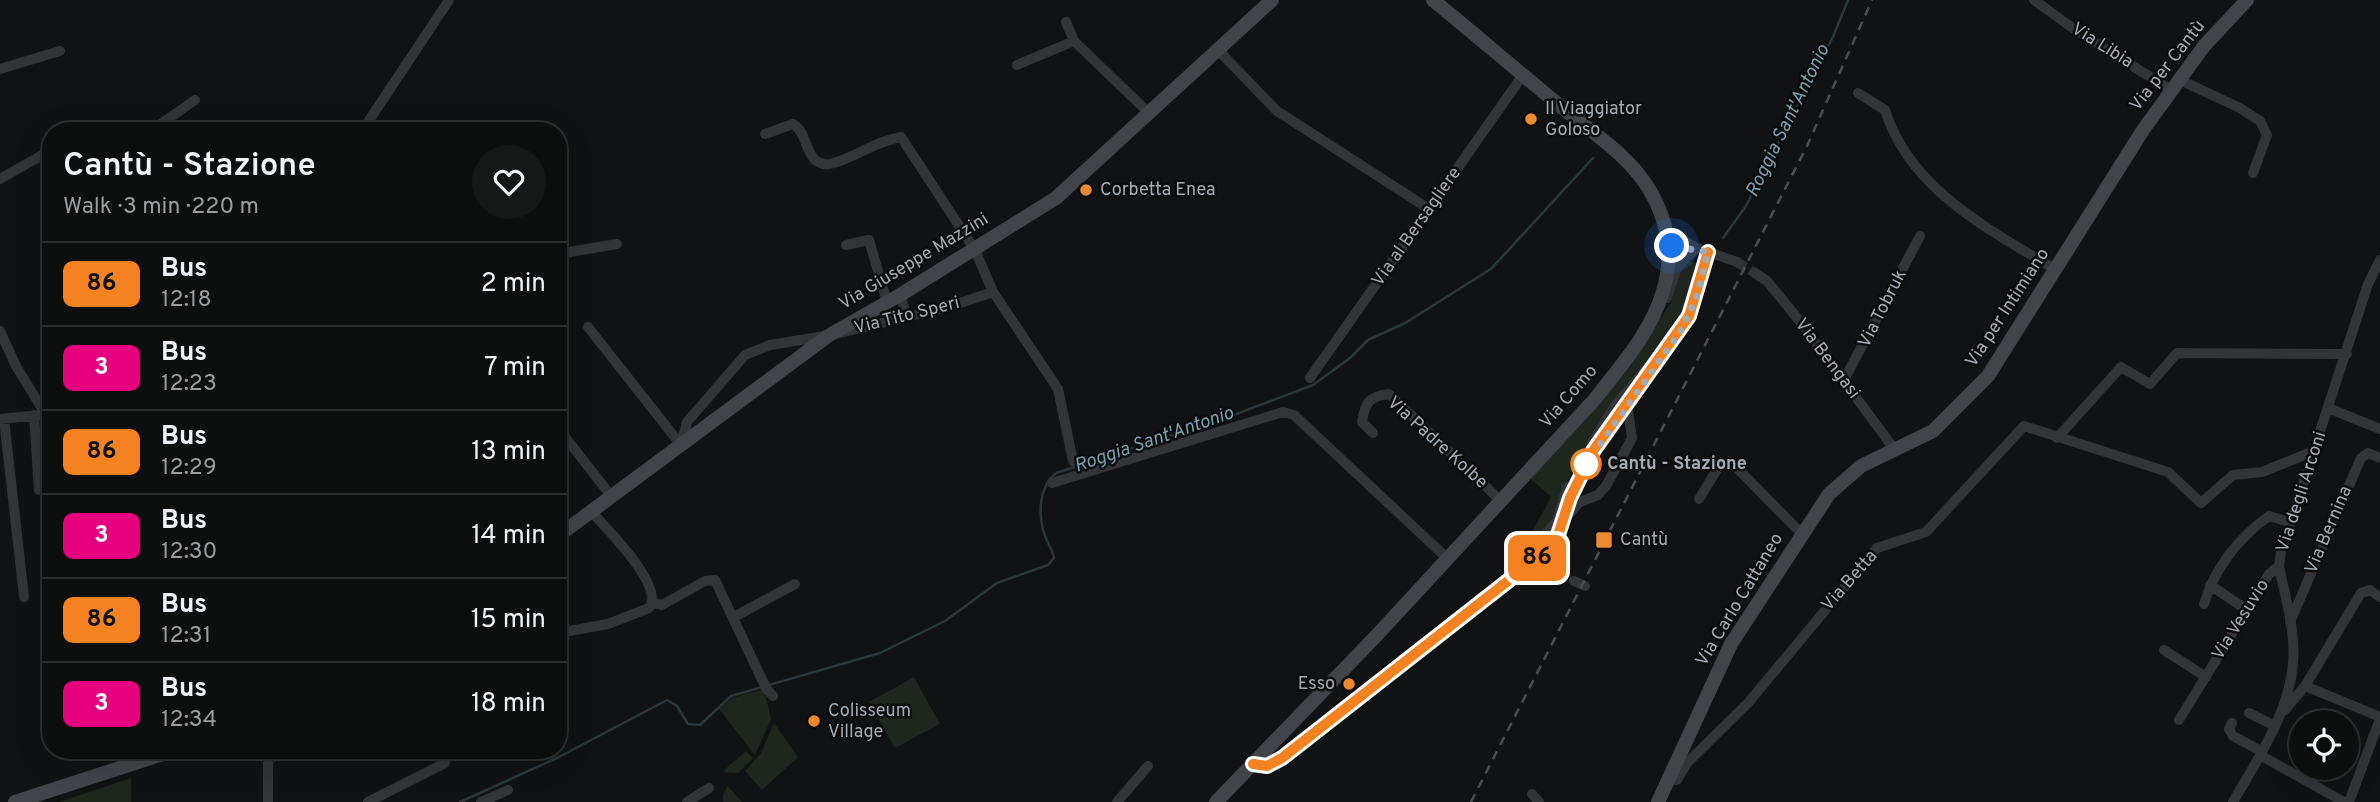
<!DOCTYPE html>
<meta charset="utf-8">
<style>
body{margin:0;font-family:Overpass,sans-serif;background:#161717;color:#f1f3f6;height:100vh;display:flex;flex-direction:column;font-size:26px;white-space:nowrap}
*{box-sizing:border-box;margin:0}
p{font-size:23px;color:#9a9c9e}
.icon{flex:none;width:38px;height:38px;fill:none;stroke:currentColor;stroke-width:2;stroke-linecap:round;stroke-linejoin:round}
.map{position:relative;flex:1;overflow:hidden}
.drawer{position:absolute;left:42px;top:122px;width:525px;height:637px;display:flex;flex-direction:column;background:#0d0e0e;border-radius:28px;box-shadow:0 7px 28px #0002,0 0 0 2px #2d2e2e}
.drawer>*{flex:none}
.badge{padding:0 14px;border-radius:10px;font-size:24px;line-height:46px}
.buttons{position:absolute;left:2289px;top:710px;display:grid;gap:14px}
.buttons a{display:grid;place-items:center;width:70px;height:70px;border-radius:50%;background:#0d0e0e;box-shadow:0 7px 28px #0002,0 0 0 2px #2d2e2e;font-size:35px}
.you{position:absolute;width:35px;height:35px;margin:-18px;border:5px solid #fff;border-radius:50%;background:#1a73e8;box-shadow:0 0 0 10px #1a73e833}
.map>.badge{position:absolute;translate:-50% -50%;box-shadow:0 0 0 4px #fff}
.round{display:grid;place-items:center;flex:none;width:74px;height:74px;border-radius:37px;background:#161717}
.summary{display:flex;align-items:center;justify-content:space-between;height:119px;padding:0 21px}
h1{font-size:33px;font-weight:600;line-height:52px}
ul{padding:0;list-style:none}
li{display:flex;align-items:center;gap:21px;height:84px;padding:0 21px;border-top:2px solid #2d2e2e}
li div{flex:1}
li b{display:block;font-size:26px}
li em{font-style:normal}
li .badge{min-width:77px;font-weight:700;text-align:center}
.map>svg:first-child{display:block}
</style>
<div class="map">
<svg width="2380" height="802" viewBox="0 0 2380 802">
<rect width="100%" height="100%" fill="#111213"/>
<!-- green -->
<path fill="#1e261e" d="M 1689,261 L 1696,263 L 1698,272 L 1688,306 L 1676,329 L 1633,379 L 1574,466 L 1549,528 L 1526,543 L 1551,497 L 1530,478 L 1655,326 L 1671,303 L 1680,268 Z
M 914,677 L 940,724 L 895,748 L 869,702 Z
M 764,689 L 771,719 L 755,755 L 719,709 L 732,698 Z
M 774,723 L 798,757 L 762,790 L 745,771 L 761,753 Z
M 746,751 L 753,758 L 738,773 L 725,772 L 724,770 Z
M 131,778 L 131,802 L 59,802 Z
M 728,786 L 742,802 L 723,802 L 723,794 Z"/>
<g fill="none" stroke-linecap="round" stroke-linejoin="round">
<!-- stream -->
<path stroke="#2b373b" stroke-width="2.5" d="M 1723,238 L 1746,206 L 1833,37 L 1848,0
M 460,802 L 559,757 L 667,700 L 677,706 L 688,724 L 700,725 L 731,696 L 880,653 L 945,621 L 997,583 L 1048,565 L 1054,558 C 1052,549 1048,544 1045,536 C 1038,515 1038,487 1056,473 L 1223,419 L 1313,385 L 1350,358 L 1368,340 L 1405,323 L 1491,269 L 1593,158"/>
<!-- street-tunnel -->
<path stroke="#2e3133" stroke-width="10" stroke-dasharray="10 5" stroke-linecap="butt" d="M 1737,262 L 1755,273"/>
<!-- street -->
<path stroke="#333438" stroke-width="10" d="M 2034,0 L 2074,29 L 2171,90
M 1066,22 L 1074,41 L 1150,114
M 1219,51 L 1277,111 L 1429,209
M 1017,65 L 1074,41
M 0,69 L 60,51
M 2178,79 L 2240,108 L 2260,121 L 2267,135 L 2253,173
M 1858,93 L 1885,110 C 1910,190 1989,229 2056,270
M 157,131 L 155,128 L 195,100
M 362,131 L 449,0
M 765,134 L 793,124 C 807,133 804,149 815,160 C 819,163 824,165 830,164 C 855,158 875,141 901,137 L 975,250 L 993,292
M 0,179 L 51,150
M 1667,231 L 1697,248 L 1737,262
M 1668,242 L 1679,248 L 1696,248
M 846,245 L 869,240 L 887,302
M 558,254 L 617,244
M 1755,273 L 1767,281 L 1798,319 L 1895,450
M 900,295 L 907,316
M 1667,298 L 1677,267 L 1697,248
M 588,327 L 681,445
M 0,331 L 16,366 L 46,415
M 840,333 L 948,307 L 993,292 L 1058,389 L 1073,461
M 1310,378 L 1523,75
M 1844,380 L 1920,236
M 2328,408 L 2380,429
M 34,415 L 39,490
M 0,419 L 40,415
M 4,419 L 24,597
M 558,428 L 612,497
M 1373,433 L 1362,422 C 1365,403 1369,396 1389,394 L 1501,501
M 2057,438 L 2121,367 L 2150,384 L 2177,353 L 2347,354
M 1592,443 L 1614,407 L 1647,368
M 681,445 L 687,422 L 745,355 L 770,345 L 825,336
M 1052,483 L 1283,412 L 1294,415 L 1448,559
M 1699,499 L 1718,468 L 1730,461 L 1802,534
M 1567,516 L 1580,502 L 1598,495 L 1606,486 L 1632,438 L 1627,405
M 1547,532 L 1557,521 L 1567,487
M 1574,581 L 1585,586
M 2210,585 L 2247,610
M 652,602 L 662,605 L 705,581 L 715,580 L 766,688 L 773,696
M 2204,604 C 2214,569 2239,537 2269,516 L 2290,522
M 734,617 L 795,584
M 2290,622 L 2361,458 L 2368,453 L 2380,458
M 558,633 L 608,624 L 649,608 C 665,585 607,530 592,512
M 2164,650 L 2206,677
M 2305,686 L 2380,717
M 2285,710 L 2305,686 L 2361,593 L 2370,590 L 2380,597
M 2249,713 L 2275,726
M 2179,720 L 2269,574 L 2279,566
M 2232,723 L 2229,729 L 2233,736 L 2261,751
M 2260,755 L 2344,802
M 1253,764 L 1267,766 L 1281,758 L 1554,544 L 1578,478 L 1593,451 L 1689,316 L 1708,252
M 1669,779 L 1677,780 L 1687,763 L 1748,703 L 1877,548 L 1926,532 L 2024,426 L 2168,472 L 2201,503 L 2233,475 L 2262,472 L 2314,451
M 1532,794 L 1539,802
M 268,802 L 268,763 L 271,751
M 368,802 L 445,763
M 481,802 L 508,790
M 687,802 L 709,788
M 1117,802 L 1148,766
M 2233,802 C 2258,758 2289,714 2293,663 C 2296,631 2285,597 2279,566 L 2281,551 L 2368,284 L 2380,260
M 2349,802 L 2380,719"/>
<!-- secondary -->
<path stroke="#414448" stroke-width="14" d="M 558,536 L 828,336 L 900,295 L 1056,198 L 1272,0
M 15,802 L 172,751
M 1216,802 L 1377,635 L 1595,399 C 1620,367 1652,331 1663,291 C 1674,256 1668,220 1649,189 C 1629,156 1593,133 1564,109 C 1520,73 1477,36 1433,0
M 1658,802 L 1731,644 L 1829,494 L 1861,466 L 1933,431 L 1988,376 L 2143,130 L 2204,46 L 2247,0"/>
<!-- rail -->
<path stroke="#4a4d51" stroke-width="2.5" stroke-dasharray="9 7" stroke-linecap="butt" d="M 1471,802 L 1807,146 L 1872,0"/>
</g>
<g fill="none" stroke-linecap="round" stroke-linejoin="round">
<defs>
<path id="line" d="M 1253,764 L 1267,766 L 1282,758 L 1555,544 L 1570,498 L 1593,451 L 1689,316 L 1708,252"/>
</defs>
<!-- line casing -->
<use href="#line" stroke="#fff" stroke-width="16"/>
<!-- line -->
<use href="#line" stroke="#f58220" stroke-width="10"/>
<!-- walk -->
<path stroke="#a3abb3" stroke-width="7" stroke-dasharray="0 12.6" d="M 1586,464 L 1680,332 L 1696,299 L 1708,252 L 1672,246"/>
</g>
<!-- markers -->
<g fill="#ec8a30" stroke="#0d0d0e" stroke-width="2.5">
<circle cx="1531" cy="119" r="7"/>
<circle cx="1086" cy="190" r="7"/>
<rect x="1595" y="531" width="18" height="18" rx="3.5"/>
<circle cx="1349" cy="684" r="7"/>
<circle cx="814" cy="721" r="7"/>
</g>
<circle fill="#fff" stroke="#f58220" stroke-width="3.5" cx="1586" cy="464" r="14"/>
<g text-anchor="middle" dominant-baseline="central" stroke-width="5" stroke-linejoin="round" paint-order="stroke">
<!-- street labels -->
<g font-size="18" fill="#a3abb3" stroke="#0d0d0e">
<text transform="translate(2102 46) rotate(32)">Via Libia</text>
<text transform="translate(2168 66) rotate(-52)">Via per Cantù</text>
<text transform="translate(1417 227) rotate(-55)">Via al Bersagliere</text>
<text transform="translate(914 262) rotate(-31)">Via Giuseppe Mazzini</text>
<text transform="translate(2008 308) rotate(-57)">Via per Intimiano</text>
<text transform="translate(1883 309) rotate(-63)">Via Tobruk</text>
<text transform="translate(907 316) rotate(-14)">Via Tito Speri</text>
<text transform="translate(1827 359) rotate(53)">Via Bengasi</text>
<text transform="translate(1569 397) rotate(-49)">Via Como</text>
<text transform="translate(1437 443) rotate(42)">Via Padre Kolbe</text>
<text transform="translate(2302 492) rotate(-72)">Via degli Arconi</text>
<text transform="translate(2329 530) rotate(-67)">Via Bernina</text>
<text transform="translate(1850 581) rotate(-49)">Via Betta</text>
<text transform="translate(1740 600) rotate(-59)">Via Carlo Cattaneo</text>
<text transform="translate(2241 620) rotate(-58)">Via Vesuvio</text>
</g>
<!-- poi labels -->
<g font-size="18" fill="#a3abb3" stroke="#0d0d0e" text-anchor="start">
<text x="1545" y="109">Il Viaggiator<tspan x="1545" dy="21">Goloso</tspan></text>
<text x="1100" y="190">Corbetta Enea</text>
<text x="1620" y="540">Cantù</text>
<text x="1335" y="684" text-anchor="end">Esso</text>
<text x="828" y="711">Colisseum<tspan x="828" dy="21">Village</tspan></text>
</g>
<!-- stop labels -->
<g font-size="18" font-weight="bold" fill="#a3abb3" stroke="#0d0d0e" text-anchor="start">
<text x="1607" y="464">Cantù - Stazione</text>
</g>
<!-- water labels -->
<g font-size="19" font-style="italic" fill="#7a9fae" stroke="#0d0d0e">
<text transform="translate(1788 121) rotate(-64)">Roggia Sant'Antonio</text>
<text transform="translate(1154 440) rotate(-19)">Roggia Sant'Antonio</text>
</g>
</g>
</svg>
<div class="buttons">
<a><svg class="icon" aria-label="locate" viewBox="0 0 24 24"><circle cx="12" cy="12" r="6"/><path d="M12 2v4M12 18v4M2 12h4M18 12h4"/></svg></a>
</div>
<div class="you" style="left:1672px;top:246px"></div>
<b class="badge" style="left:1537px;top:558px;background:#f58220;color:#111">86</b>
<section class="drawer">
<div class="summary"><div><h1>Cantù - Stazione</h1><p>Walk · 3 min · 220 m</p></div><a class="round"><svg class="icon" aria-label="heart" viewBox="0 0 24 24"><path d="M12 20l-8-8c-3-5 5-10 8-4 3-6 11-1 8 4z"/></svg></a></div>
<ul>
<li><span class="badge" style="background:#f58220;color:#111">86</span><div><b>Bus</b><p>12:18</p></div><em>2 min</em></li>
<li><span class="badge" style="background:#e6007e;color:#fff">3</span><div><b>Bus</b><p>12:23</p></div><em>7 min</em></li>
<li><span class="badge" style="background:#f58220;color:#111">86</span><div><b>Bus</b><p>12:29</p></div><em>13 min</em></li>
<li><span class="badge" style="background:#e6007e;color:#fff">3</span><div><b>Bus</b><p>12:30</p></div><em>14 min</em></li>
<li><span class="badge" style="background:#f58220;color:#111">86</span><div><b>Bus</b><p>12:31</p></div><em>15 min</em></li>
<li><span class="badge" style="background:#e6007e;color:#fff">3</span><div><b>Bus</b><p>12:34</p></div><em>18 min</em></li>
</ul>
</section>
</div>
